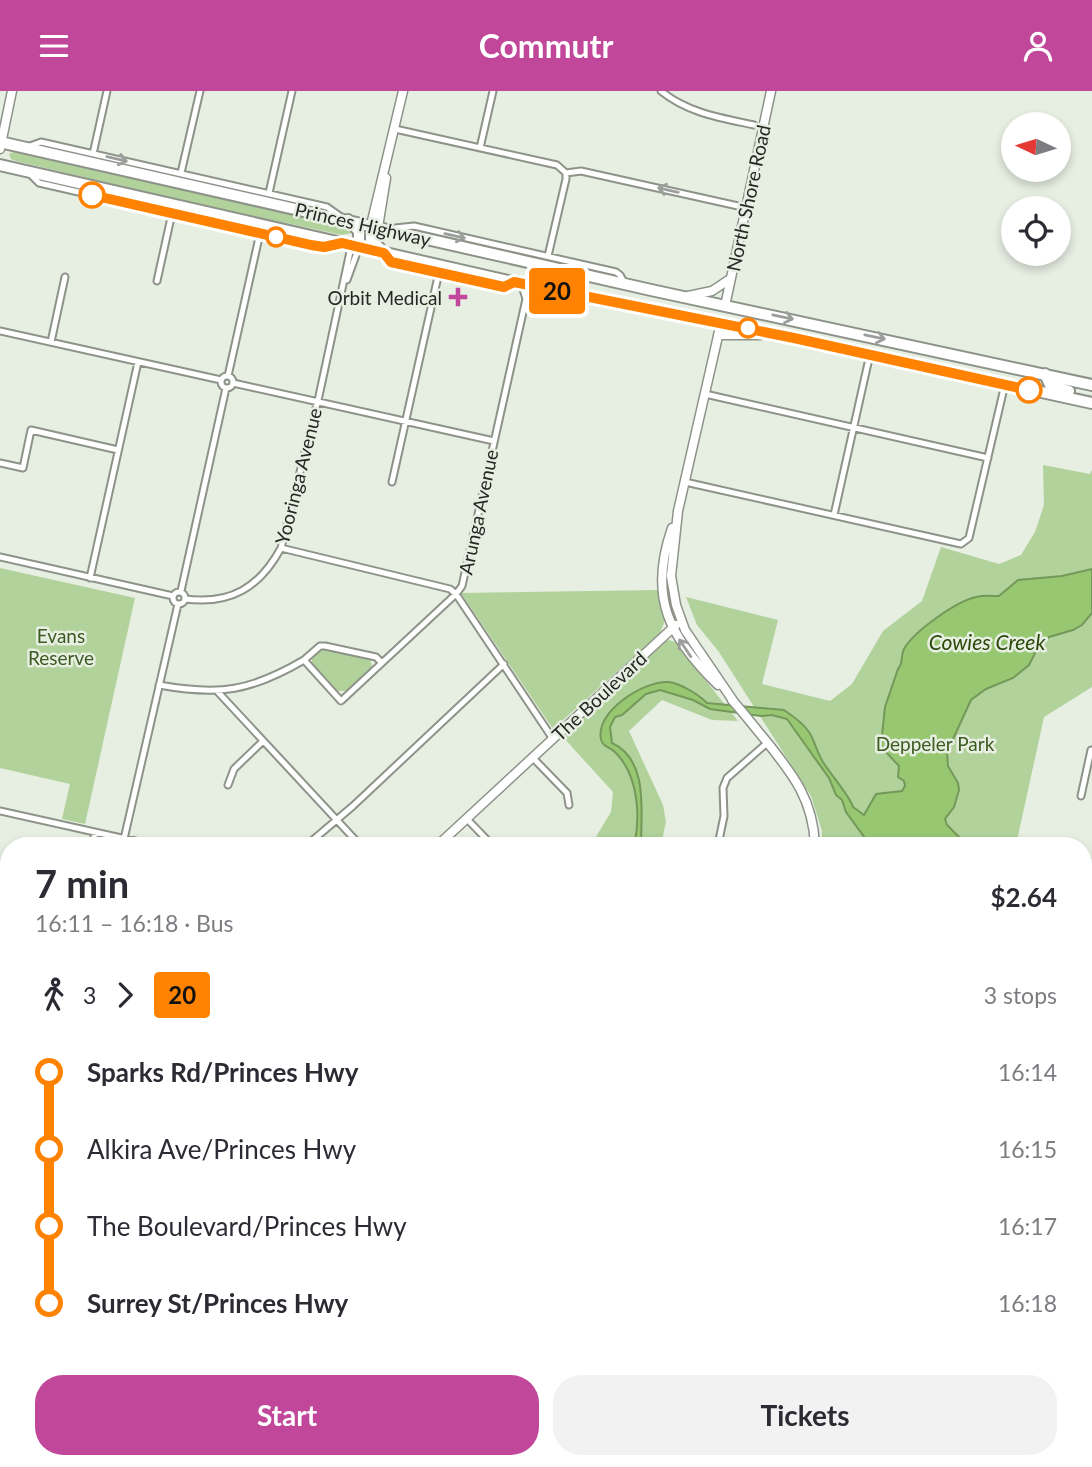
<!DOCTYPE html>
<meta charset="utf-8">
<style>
body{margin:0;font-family:Lato,sans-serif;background:#f2f2f3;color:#2b2b33;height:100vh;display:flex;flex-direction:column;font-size:26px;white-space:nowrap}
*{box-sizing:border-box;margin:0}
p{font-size:23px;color:#7c7c81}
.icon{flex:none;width:38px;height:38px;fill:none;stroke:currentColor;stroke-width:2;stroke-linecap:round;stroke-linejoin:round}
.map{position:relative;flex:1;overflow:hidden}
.details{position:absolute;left:0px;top:746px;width:1092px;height:632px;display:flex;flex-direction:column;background:#fff;border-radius:28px 28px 0 0;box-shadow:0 4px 10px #0003}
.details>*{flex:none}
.badge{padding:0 14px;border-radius:5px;font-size:24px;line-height:46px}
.needle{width:46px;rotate:274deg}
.fabs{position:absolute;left:1001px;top:21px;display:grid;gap:14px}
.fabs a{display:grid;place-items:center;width:70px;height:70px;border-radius:50%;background:#fff;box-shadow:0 4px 10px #0003;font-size:35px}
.map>.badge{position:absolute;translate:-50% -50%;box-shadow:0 0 0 4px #fff}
.legs{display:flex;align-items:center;gap:10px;height:77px;padding:0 35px;font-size:23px}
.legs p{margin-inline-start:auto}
.headline{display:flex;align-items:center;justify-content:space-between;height:119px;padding:0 35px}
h1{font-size:38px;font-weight:700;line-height:52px}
.action{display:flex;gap:14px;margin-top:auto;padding:14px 35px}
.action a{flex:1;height:80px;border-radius:28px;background:#c1479a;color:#fff;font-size:28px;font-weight:700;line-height:80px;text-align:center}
.action a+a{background:#f2f2f3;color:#2b2b33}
ul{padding:0 35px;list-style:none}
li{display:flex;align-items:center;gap:24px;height:77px;font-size:26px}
li i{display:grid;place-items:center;width:10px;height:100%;margin:0 9px;background:currentColor}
li i::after{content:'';width:18px;height:18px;margin:-9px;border:5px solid;border-radius:50%;background:#fff}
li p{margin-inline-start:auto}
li:first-child i{background:linear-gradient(#0000 50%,currentColor 0)}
li:last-child i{background:linear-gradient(currentColor 50%,#0000 0)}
header{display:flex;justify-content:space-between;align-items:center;height:91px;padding:0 35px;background:#c1479a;color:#fff;font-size:32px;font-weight:700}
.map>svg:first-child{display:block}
</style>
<header><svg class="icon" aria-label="menu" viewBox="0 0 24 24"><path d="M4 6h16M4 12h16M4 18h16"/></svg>Commutr<svg class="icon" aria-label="person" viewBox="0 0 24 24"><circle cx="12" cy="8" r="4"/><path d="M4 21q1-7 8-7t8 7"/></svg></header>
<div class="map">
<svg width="1092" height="1376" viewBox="0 0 1092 1376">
<rect width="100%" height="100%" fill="#e7eee2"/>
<!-- green -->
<path fill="#b1d29a" d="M 18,59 L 256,114 L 345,137 L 352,142 L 342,144 L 193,112 L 16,70 L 11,68 L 9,63 Z
M 1043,374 L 1090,383 L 1092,379 L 1092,596 L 1044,626 L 1016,754 L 822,754 L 822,740 L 811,705 L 719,561 L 697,534 L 686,506 L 778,529 L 762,593 L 830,610 L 852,593 L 883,540 L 922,510 L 941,456 L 999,473 L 1021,464 L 1035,441 L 1044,414 Z
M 0,477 L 135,507 L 85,733 L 62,728 L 70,693 L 0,677 Z
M 658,499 L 666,527 L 660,542 L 553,638 L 461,502 Z
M 669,549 L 675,551 L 738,630 L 712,629 L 662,609 L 629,640 L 663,714 L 666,731 L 661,754 L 591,754 L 611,721 L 613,701 L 562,645 L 664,551 Z
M 326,557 L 370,568 L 372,576 L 346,600 L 338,600 L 312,572 C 311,564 318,558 326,557 Z
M 9,1032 L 9,1177 L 0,1174 L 0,1037 Z
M 9,1193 L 9,1256 L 0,1257 L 0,1234 Z
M 9,1266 L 9,1368 L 84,1369 L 88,1376 L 0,1376 L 0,1267 Z
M 210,1368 L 247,1376 L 205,1376 Z"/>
<!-- water -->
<path fill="#97c871" stroke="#749859" stroke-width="2" d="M 1092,478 L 1092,522 L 1082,534 L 1073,539 L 1049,546 L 1037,558 L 1029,574 L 1013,587 L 986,598 L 971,609 L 947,661 L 948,675 L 958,692 L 959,699 L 954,716 L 945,728 L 947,734 L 959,746 L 953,754 L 870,754 L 846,721 L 842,709 L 836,704 L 829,687 L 787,628 L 772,624 L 761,625 L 710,618 L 693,609 L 660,599 L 646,603 L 622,624 L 615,626 L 610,636 L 612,652 C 649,669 641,721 641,754 L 634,754 C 641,725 638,685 616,662 C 611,656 602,656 601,648 C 595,620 645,589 669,591 C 682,593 699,604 707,612 L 784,619 C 793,625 803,632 809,641 C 815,650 817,662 823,671 C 831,684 850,705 853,716 L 864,724 L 876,703 L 902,700 L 905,695 L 904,690 L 898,686 L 899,675 L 886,661 L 883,660 L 881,654 L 885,616 L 898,578 C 904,571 900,565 904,558 C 914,540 957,510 976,506 C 984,504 992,505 999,505 L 1018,489 L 1062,485 Z
M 9,1051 L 9,1078 C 0,1088 9,1106 9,1120 C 0,1099 0,1069 9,1051 Z"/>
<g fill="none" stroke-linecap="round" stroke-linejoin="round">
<defs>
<path id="street" d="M 661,0 C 688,22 721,27 754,34
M 395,38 L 557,74 L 566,82 L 566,88 L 548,165
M 30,55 L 41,51 L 327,116 L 341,126
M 480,57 L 493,0
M 93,63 L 107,0
M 28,81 L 39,92 L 311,154 L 324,156 L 335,153
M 181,82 L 200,0
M 566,82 L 581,80 L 747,117
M 269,102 L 292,0
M 395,137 L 414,135 L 616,181 L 620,184 L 625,193
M 388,165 L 392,171 L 504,196 L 512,192
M 347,189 L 359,156
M 157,190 L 172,122
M 526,208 L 533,201 L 555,206 L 562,204
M 0,240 L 221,289
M 51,251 L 65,186
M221 291a6 6 0 1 1 12 0a6 6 0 1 1-12 0Z
M 228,285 L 260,142
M 233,292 L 494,350
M 705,303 L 988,367
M 0,372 L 23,377 L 31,339 L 118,359
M 392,391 L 439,181
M 685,391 L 961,453 L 969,447 L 1005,293
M 834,424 L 870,263
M 281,457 L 450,498 L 456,503 L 553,648
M 0,466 L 173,505
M 90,487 L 138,271
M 181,500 L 226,297
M173 507a6 6 0 1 1 12 0a6 6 0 1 1-12 0Z
M 185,508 C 231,514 260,496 281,457 L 319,305 L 351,156
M 381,571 L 376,566 L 325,555 L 320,555 L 304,569 L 341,610 L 456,503 L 462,495 L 526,208 L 522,195
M 159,594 C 220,605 251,600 304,569
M 217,600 L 360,754
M 533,667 L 567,702 L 569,714
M 228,694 L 234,678 L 263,650
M 1081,705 L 1091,659
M 0,720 L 153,754
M 467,728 L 492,754
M 124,748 L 178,513
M 92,754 L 95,742
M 307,754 L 353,715 L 504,573
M 718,754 L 724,725 L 723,697 L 727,687 L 767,652
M 0,906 L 9,908
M 0,999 L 9,1001
M 0,1183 L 5,1184
M 0,1262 L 9,1262
M 234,1368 L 248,1372 L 251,1376
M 932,1368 L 964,1376
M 119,1376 L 120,1368
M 201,1376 L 203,1368
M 339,1376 L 339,1368
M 602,1376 L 615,1368
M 802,1376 L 809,1368
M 873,1376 L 875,1368"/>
<path id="secondary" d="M 0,58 L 12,0
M 371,134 L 403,0
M 378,136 L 386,87
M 688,205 L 712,200 L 730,188
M 725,215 L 771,0
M 721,232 L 678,420 L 671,485 L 676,514 L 685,539 L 734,611
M 718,244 L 761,244
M 672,437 C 648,506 669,546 718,594
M 732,609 C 744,622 755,637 767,651 C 794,685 813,709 815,754
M 438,754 L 676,534
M 0,809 L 9,811
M 1083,1055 L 1092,1058
M 1083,1144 L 1092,1141
M 681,1376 L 682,1368"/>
<path id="highway" d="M 0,51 L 651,199 L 1092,294
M 0,74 L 521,193 L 794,247 L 1092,312
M 348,129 L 359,140 L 359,156
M 371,134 L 371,148 L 383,161
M 1045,283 L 1050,294 L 1069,300"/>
</defs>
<!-- street casing -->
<use href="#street" stroke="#8d9389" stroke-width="9"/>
<!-- secondary casing -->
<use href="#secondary" stroke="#8d9389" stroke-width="11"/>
<!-- highway casing -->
<use href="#highway" stroke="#8d9389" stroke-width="14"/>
<!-- street -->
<use href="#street" stroke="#fff" stroke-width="5"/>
<!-- secondary -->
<use href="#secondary" stroke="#fff" stroke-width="8"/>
<!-- highway -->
<use href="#highway" stroke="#fff" stroke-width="10"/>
<!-- rail -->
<path stroke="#747971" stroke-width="2" stroke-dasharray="14 7" stroke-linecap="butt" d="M 1083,1111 L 1092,1108
M 506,1376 L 518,1368"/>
</g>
<!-- one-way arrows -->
<defs><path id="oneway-shaft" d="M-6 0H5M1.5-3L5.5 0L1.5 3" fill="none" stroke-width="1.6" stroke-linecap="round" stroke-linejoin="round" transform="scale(1.75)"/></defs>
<g stroke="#9c9e9c">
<use href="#oneway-shaft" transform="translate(117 68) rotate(13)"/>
<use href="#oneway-shaft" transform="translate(668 99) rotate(-167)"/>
<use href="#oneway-shaft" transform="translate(455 145) rotate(13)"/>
<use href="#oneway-shaft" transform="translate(783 226) rotate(12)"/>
<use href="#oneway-shaft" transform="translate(875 246) rotate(12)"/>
<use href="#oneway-shaft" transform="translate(685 557) rotate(-124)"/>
</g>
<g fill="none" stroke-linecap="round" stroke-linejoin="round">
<defs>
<path id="line-1" d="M 92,104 L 311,154 L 324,156 L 342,152 L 384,162 L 391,171 L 504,196 L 514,191 L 794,247 L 1029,299"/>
</defs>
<!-- line-1 casing -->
<use href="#line-1" stroke="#fff" stroke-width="16"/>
<!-- line-1 -->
<use href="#line-1" stroke="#ff8200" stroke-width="10"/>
</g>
<!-- markers -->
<g fill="#fff" stroke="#ff8200" stroke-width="3.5">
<circle cx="92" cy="104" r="12"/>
<circle cx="276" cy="146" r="9"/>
<circle cx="748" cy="237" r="9"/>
<circle cx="1029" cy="299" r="12"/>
</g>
<path fill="#c1479a" stroke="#e7eee2" stroke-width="2.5" d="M454.5 195.5h7v7h7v7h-7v7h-7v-7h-7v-7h7z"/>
<g text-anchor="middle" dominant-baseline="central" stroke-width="5" stroke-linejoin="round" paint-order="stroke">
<!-- street labels -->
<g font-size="19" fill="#242722" stroke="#e7eee2">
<text transform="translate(748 107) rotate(-78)">North Shore Road</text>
<text transform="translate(363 133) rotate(13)">Princes Highway</text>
<text transform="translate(298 385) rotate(-76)">Yooringa Avenue</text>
<text transform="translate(478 421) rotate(-78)">Arunga Avenue</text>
<text transform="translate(599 605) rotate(-43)">The Boulevard</text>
</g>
<!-- poi labels -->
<g font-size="19" fill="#242722" stroke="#e7eee2" text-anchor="end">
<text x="442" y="206">Orbit Medical</text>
</g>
<!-- park labels -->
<g font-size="19" fill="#3c5b20" stroke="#e7eee2">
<text x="61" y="544">Evans<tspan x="61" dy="22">Reserve</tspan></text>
<text x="935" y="652">Deppeler Park</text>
</g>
<!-- water labels -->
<g font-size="21" font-style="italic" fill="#2a4809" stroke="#e7eee2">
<text x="987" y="550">Cowies Creek</text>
</g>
</g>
</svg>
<div class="fabs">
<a><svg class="needle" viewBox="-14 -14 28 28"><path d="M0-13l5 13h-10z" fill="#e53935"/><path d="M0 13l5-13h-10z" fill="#7c7c81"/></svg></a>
<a><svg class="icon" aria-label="locate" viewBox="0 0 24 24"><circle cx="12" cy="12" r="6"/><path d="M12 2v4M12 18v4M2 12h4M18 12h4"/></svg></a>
</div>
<b class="badge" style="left:557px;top:200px;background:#ff8200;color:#111">20</b>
<section class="details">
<div class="headline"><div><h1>7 min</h1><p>16:11 – 16:18 · Bus</p></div><b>$2.64</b></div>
<div class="legs"><svg class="icon" aria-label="walk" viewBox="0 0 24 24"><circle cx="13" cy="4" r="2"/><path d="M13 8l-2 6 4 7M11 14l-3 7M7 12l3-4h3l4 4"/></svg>3<svg class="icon" aria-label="forward" viewBox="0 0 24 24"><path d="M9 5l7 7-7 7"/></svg><b class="badge" style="background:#ff8200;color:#111">20</b><p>3 stops</p></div>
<ul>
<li><i style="color:#ff8200"></i><b>Sparks Rd/Princes Hwy</b><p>16:14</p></li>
<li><i style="color:#ff8200"></i><span>Alkira Ave/Princes Hwy</span><p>16:15</p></li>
<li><i style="color:#ff8200"></i><span>The Boulevard/Princes Hwy</span><p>16:17</p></li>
<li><i style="color:#ff8200"></i><b>Surrey St/Princes Hwy</b><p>16:18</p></li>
</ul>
<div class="action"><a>Start</a><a>Tickets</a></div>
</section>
</div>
